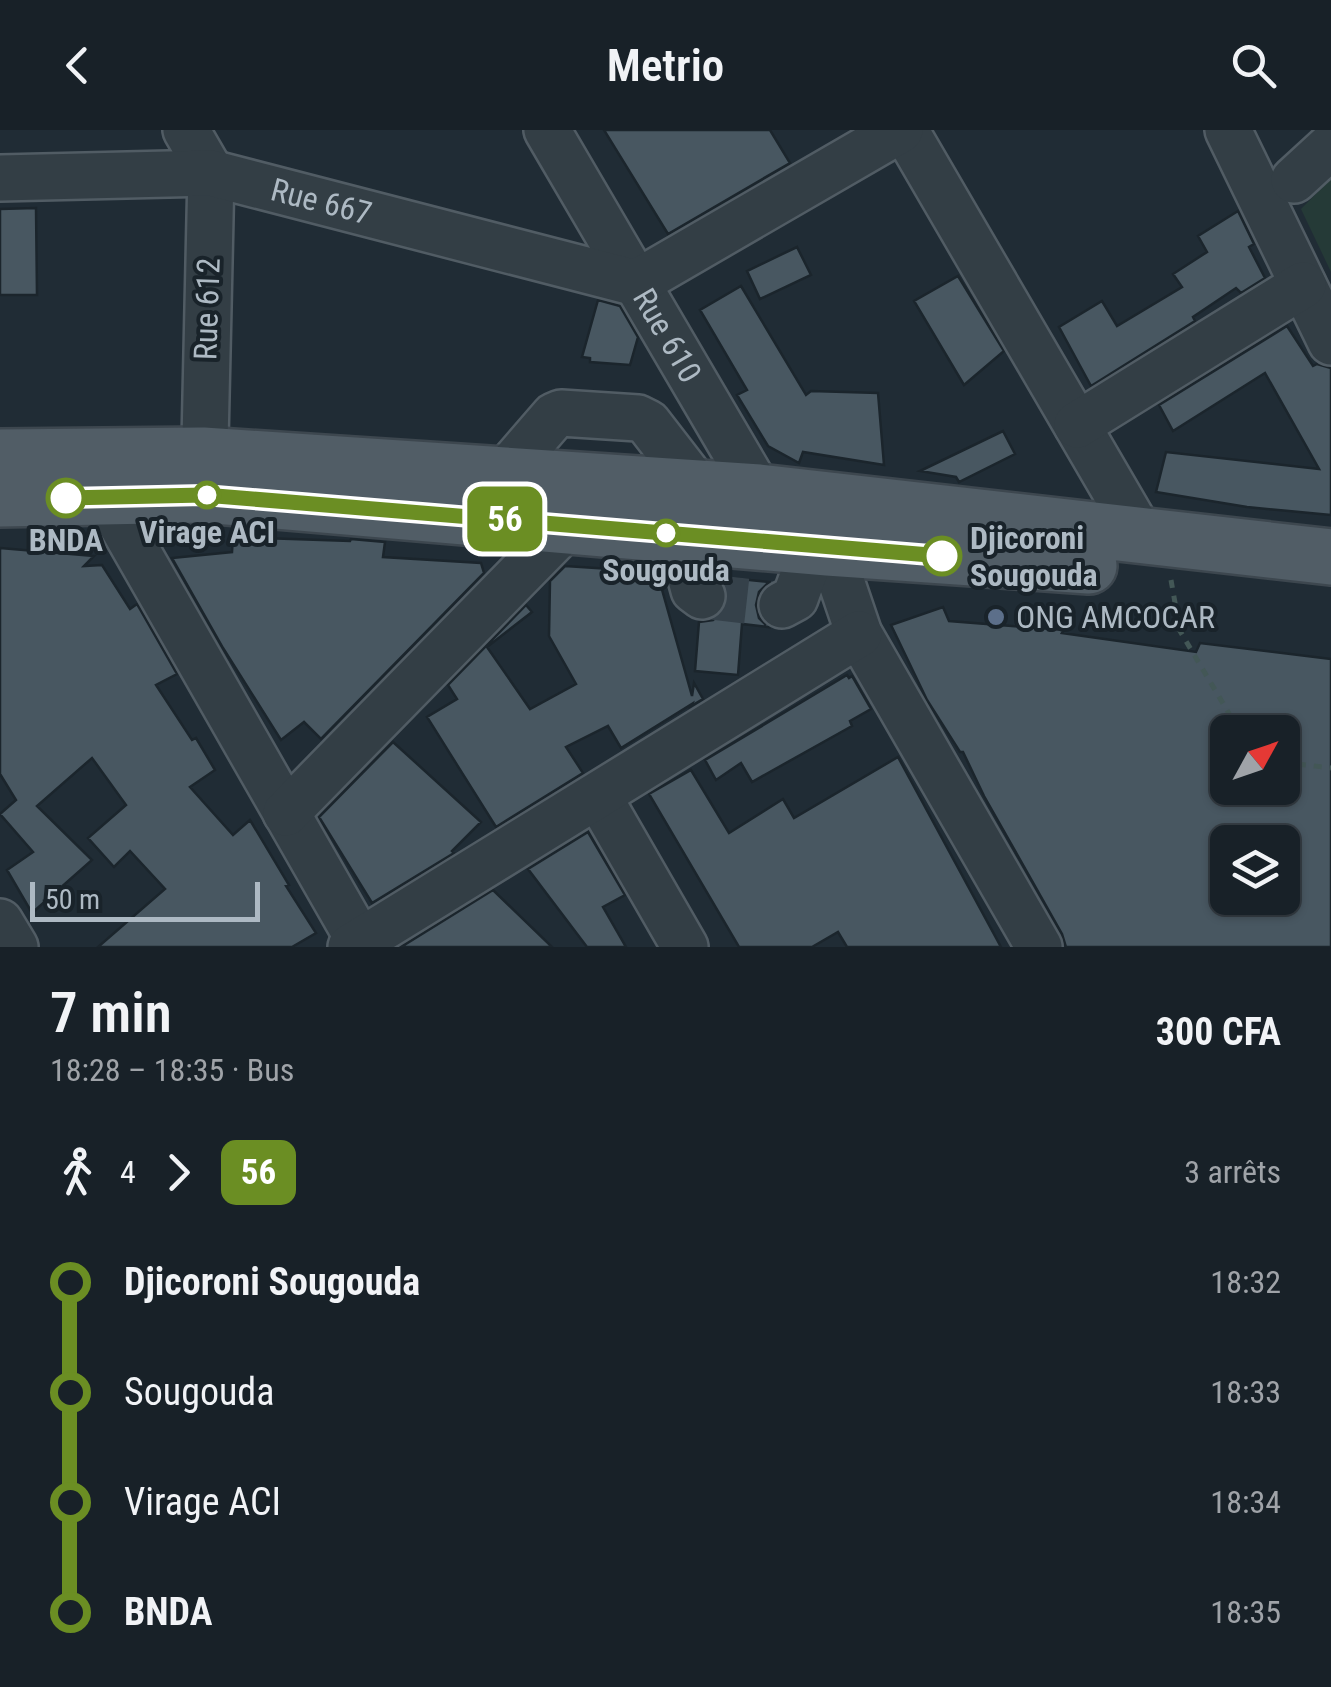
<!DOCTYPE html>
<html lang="fr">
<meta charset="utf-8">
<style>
body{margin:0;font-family:"Roboto Condensed",sans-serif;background:#252e34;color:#f1f3f6;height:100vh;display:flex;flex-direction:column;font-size:38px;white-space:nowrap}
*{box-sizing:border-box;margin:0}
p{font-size:32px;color:#9fa3a8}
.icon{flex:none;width:55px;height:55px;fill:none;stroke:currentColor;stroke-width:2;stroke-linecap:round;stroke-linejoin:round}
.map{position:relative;height:817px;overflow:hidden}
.side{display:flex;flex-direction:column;background:#182128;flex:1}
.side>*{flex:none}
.badge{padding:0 20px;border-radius:15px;font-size:35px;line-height:65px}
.needle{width:65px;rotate:50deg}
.controls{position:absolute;left:1210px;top:585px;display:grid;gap:20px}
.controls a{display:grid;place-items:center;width:90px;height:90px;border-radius:15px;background:#182128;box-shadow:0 2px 8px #0004,0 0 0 2px #363e45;font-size:50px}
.scale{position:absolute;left:30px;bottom:25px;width:230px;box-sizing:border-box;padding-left:10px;border:5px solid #adb9c3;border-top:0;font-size:28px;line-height:35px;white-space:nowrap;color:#adb9c3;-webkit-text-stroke:8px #19232a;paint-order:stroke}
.map>.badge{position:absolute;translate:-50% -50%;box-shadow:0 0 0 5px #fff}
.legs{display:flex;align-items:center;gap:15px;height:110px;padding:0 50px;font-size:32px}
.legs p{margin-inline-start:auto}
.headline{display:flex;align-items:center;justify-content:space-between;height:170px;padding:0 50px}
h1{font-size:55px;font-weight:600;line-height:75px}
ul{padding:0 50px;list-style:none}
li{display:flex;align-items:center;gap:35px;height:110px;font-size:38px}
li i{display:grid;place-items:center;width:15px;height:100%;margin:0 12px;background:currentColor}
li i::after{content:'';width:25px;height:25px;margin:-12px;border:8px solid;border-radius:50%;background:#182128}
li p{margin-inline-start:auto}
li:first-child i{background:linear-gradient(#0000 50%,currentColor 0)}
li:last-child i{background:linear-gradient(currentColor 50%,#0000 0)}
header{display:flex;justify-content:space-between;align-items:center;height:130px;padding:0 50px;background:#182128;font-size:45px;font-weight:600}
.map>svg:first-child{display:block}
</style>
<header><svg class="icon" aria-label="back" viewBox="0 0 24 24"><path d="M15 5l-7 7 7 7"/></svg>Metrio<svg class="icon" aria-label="search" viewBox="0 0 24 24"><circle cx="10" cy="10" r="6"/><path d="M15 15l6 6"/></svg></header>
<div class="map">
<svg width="1331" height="817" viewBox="0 0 1331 817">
<rect width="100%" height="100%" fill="#202c35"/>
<!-- green -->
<path fill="#253a37" d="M 1331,49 L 1331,142 L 1301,79 Z"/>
<!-- building -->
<path fill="#485761" stroke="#1b252c" stroke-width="2.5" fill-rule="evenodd" d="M 604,0 L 770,0 L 790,33 L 668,104 Z
M 36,78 L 37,165 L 0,165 L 0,79 Z
M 1238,81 L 1254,114 L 1249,117 L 1265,148 L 1241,163 L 1236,158 L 1193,187 L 1195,191 L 1091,256 L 1059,197 L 1102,171 L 1117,196 L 1182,157 L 1173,144 L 1207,122 L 1198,106 Z
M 797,117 L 811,145 L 760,169 L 747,141 Z
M 958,146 L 1004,221 L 964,255 L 914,171 Z
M 741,156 L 806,265 L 811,261 L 878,263 L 884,335 L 803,322 L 799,333 L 768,316 L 737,265 L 747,260 L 700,180 Z
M 598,170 L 620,176 L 638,207 L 630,235 L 590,232 L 590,228 L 582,227 Z
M 1287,196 L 1313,236 L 1317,234 L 1331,238 L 1331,385 L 1247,377 L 1156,362 L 1166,322 L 1319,339 L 1265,243 L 1173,301 L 1159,275 Z
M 1003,301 L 1015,324 L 959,352 L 956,347 L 920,341 Z
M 233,407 L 350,411 L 351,409 L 385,412 L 383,427 L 481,433 L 484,443 L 321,609 L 304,592 L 281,610 L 223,518 L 172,428 L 232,422 Z
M 0,418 L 94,426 L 84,436 L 102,435 L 130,479 L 137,474 L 177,544 L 156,555 L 192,610 L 196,608 L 215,640 L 190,657 L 233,705 L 250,690 L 289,755 L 286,756 L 316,803 L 292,817 L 98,817 L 165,759 L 130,721 L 114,737 L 88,708 L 126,675 L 92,628 L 37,676 L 92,730 L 32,783 L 7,740 L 33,722 L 0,684 L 16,670 L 0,644 Z
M 565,436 L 657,442 L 692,566 L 694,553 L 703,569 L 691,576 L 692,574 L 621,618 L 608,596 L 566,617 L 583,643 L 496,697 L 427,587 L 457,569 L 448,555 L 526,475 L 532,482 L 487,517 L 530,579 L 576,554 L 549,506 L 550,451 Z
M 720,447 L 769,452 L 759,462 L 756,475 L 759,488 L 768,497 L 742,494 L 738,545 L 695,541 L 699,492 L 713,490 L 722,482 L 728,470 L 726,457 Z
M 943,477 L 949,491 L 1064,500 L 1062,503 L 1196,522 L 1200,513 L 1331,529 L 1331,817 L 1066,817 L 1062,804 L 984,666 L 963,622 L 960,622 L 927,570 L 891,495 ZM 1228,602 L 1282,602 L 1282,658 L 1228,658 ZM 1228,712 L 1282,712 L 1282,768 L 1228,768 Z
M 847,545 L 849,548 L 852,546 L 871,579 L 850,591 L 852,596 L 752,652 L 741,633 L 716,650 L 705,630 Z
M 393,612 L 481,692 L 452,721 L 454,723 L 372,773 L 319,687 Z
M 898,627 L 1001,817 L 847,817 L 838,802 L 812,817 L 739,817 L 649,664 L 691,640 L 729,703 L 783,669 L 794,688 Z
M 588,702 L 625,765 L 603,777 L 626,817 L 587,817 L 528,739 Z
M 493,760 L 552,817 L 401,817 Z"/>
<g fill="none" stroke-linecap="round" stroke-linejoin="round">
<!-- minor-tunnel -->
<path stroke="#35414a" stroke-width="45" stroke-dasharray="45 22" stroke-linecap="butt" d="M 702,466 L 782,475"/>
<defs>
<g id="minor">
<path d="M 186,0 L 211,43 L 204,356"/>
<path id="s1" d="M 547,0 L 759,362 L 770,388"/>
<path d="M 905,0 L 1142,407"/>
<path d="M 1228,0 L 1331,212"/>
<path id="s2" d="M 0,48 L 211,43 L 636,153 L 900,0"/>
<path d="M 1294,50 L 1331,16"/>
<path d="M 1077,295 L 1303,155"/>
<path d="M 110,338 L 106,367 L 363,817"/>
<path d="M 503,345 L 554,286 L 561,283 L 638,288 L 648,293 L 699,359"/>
<path d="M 820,389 L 859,504 L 1039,817"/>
<path d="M 679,404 L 694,460 L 702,466"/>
<path d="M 782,475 L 795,468 L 814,416"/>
<path d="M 598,666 L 685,817"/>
<path d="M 286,683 L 569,394 L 577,371"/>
<path d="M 0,792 L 15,817"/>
<path d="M 351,817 L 859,504"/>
</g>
<path id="major" d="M 0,327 L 203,325 L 759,362 L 1331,427
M 0,369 L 204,365 L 828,418 L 1089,436"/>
</defs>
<!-- minor casing -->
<use href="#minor" stroke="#515c64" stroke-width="50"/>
<!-- major casing -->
<use href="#major" stroke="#3d474f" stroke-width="60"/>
<!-- path -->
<path stroke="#435756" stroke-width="5" stroke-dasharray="8 8" stroke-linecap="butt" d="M 1171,450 L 1180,501 L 1240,602
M 1282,632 L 1331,638"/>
<!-- minor -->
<use href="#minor" stroke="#333e45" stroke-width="45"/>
<!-- major -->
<use href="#major" stroke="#515d66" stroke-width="55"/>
</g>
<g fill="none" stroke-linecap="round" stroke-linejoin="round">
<defs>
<path id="line-1" d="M 66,368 L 204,365 L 942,426"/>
</defs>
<!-- line-1 casing -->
<use href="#line-1" stroke="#fff" stroke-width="22"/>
<!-- line-1 -->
<use href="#line-1" stroke="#6b8e23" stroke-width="15"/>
</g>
<!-- markers -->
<g fill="#fff" stroke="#6b8e23" stroke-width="5">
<circle cx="207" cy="365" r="12"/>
<circle cx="66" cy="368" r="18"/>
<circle cx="666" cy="403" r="12"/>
<circle cx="942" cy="426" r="18"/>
</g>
<circle fill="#5c6f8a" stroke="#19232a" stroke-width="4" cx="996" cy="487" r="10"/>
<g text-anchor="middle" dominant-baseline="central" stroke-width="8" stroke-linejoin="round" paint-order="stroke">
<!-- street labels -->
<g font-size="32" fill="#adb9c3" stroke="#19232a">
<text stroke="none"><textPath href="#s2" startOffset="325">Rue 667</textPath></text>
<text transform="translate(207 179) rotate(-88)">Rue 612</text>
<text stroke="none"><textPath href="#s1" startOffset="238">Rue 610</textPath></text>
</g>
<!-- stop labels -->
<g font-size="32" font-weight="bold" fill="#adb9c3" stroke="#19232a">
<text x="207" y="402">Virage ACI</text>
<text x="970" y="408" text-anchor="start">Djicoroni<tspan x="970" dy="37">Sougouda</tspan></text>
<text x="66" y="410">BNDA</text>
<text x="666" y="440">Sougouda</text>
</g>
<!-- poi labels -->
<g font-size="32" fill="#adb9c3" stroke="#19232a" text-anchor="start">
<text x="1016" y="487">ONG AMCOCAR</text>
</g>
</g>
</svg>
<div class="controls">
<a><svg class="needle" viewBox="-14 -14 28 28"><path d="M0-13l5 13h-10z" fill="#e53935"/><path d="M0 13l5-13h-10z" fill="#9fa3a8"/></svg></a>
<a><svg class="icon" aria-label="layers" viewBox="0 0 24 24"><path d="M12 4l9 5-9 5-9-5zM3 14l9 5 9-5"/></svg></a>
</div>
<div class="scale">50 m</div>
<b class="badge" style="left:505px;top:389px;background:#6b8e23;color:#fff">56</b>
</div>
<section class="side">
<div class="headline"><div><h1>7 min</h1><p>18:28 – 18:35 · Bus</p></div><b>300 CFA</b></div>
<div class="legs"><svg class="icon" aria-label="walk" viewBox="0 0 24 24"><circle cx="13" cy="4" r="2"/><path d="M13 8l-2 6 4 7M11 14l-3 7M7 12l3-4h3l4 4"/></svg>4<svg class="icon" aria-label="forward" viewBox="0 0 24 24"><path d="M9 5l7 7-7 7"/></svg><b class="badge" style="background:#6b8e23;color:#fff">56</b><p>3 arrêts</p></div>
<ul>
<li><i style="color:#6b8e23"></i><b>Djicoroni Sougouda</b><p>18:32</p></li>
<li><i style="color:#6b8e23"></i><span>Sougouda</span><p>18:33</p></li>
<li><i style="color:#6b8e23"></i><span>Virage ACI</span><p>18:34</p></li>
<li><i style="color:#6b8e23"></i><b>BNDA</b><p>18:35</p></li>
</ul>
</section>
